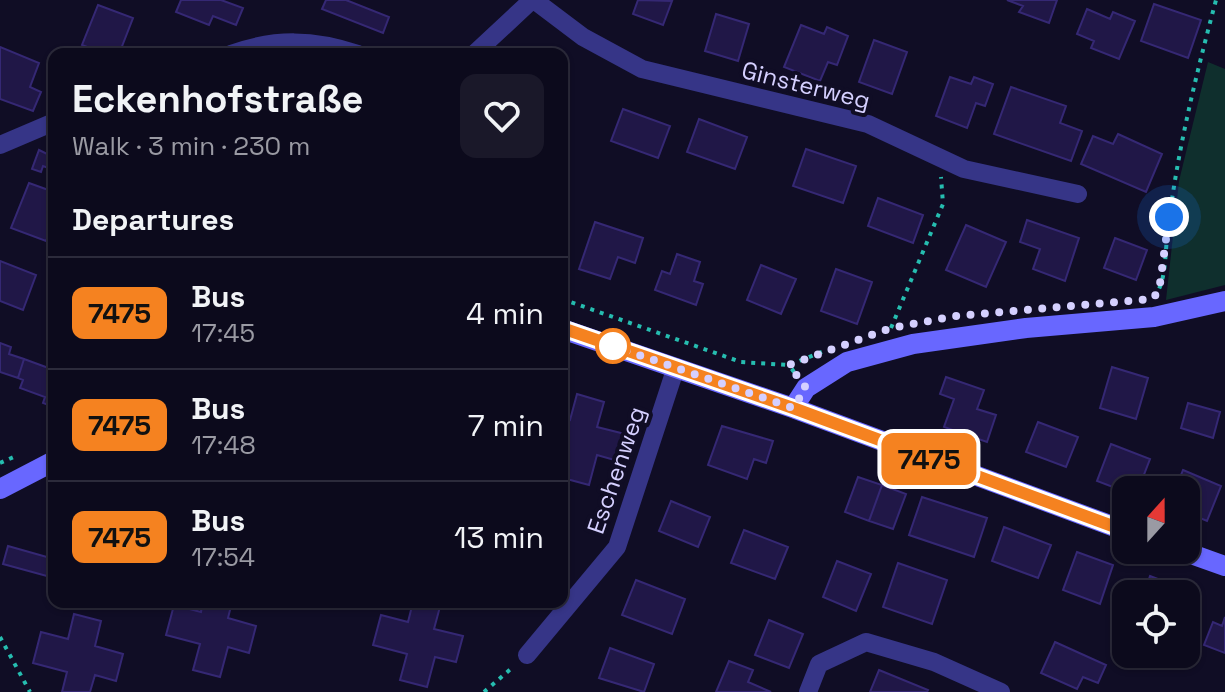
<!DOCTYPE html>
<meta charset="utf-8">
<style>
body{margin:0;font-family:"Space Grotesk",sans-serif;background:#1a1829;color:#f1f3f6;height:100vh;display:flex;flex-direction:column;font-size:30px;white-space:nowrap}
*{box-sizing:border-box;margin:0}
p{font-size:26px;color:#9a9aa3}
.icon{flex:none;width:44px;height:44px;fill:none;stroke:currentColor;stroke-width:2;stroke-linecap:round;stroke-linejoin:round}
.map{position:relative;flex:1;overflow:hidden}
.details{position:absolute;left:48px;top:48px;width:520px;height:560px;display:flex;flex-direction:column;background:#0c0a1c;border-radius:16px;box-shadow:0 2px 6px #0004,0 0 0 2px #2c2b3b}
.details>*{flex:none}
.badge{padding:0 16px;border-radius:12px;font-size:28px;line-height:52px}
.needle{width:52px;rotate:21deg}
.buttons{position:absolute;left:1112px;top:476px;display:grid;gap:16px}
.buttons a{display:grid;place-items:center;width:88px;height:88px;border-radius:16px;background:#0c0a1c;box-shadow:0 2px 6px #0004,0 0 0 2px #2c2b3b;font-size:40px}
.you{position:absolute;width:40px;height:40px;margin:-20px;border:6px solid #fff;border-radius:50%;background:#1a73e8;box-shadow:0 0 0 12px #1a73e833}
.map>.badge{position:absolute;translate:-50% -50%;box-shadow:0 0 0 4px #fff}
h2{padding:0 24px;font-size:30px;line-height:72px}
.round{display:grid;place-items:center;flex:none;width:84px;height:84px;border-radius:16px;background:#1a1829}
.summary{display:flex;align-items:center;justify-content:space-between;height:136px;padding:0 24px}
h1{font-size:38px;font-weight:700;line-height:60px}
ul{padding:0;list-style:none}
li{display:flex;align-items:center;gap:24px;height:112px;padding:0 24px;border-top:2px solid #2c2b3b}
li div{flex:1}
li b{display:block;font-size:30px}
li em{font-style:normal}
li .badge{min-width:88px;font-weight:700;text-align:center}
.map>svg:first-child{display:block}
</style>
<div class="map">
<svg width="1225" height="692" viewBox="0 0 1225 692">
<rect width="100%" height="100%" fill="#100d25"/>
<!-- green -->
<path fill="#0f2f2d" d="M 1208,62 L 1225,69 L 1225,285 L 1166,300 L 1179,181 Z"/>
<!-- building -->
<path fill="#201747" stroke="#352874" stroke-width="2" d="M 181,0 L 221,0 L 243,8 L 236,25 L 213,16 L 209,25 L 176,12 Z
M 326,0 L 346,0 L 389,17 L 383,33 L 322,9 Z
M 638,0 L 672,1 L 663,25 L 633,14 Z
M 1007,0 L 1057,0 L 1049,23 L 1019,12 L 1023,6 Z
M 1154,4 L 1201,20 L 1188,58 L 1141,41 Z
M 98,5 L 133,18 L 119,54 L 105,54 L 82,45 Z
M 1087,9 L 1110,19 L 1113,12 L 1135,21 L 1119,59 L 1091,48 L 1094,41 L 1077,34 Z
M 716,14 L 749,24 L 738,61 L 705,51 Z
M 801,25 L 824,34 L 827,27 L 848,36 L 837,65 L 828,62 L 820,81 L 784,67 Z
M 874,40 L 907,52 L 892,94 L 859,82 Z
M 0,47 L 39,63 L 30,87 L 41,92 L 33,111 L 0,99 Z
M 950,77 L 971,84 L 974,77 L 993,84 L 985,106 L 976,103 L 967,128 L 936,116 Z
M 1011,87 L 1066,106 L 1060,123 L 1082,131 L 1071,161 L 994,134 Z
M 623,109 L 670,126 L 658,158 L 611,141 Z
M 699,119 L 747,137 L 735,169 L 687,152 Z
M 1118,134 L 1162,154 L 1146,192 L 1081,164 L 1093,136 L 1113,144 Z
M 50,147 L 54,149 L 54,170 L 43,166 L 41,172 L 32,169 L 39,150 L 47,154 Z
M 806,149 L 856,166 L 843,203 L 793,186 Z
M 29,183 L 54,192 L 54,221 L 46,241 L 11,228 Z
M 878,198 L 923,215 L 913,243 L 868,226 Z
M 1027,220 L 1079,238 L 1065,281 L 1033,269 L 1040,249 L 1020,242 Z
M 595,222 L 643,238 L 635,263 L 618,257 L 610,279 L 579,269 Z
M 966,225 L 1006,242 L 986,287 L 946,270 Z
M 1115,238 L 1147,250 L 1136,280 L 1104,268 Z
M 677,254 L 700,262 L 694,281 L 703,284 L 696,305 L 655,290 L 662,271 L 670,274 Z
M 0,261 L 36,275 L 23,310 L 0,301 Z
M 761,265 L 796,279 L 781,314 L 747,300 Z
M 836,269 L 872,282 L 857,324 L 821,311 Z
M 0,343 L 11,347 L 9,354 L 24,359 L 18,378 L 0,372 Z
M 24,359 L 54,370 L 54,407 L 43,403 L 45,397 L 20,388 L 23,380 L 18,378 Z
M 1112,367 L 1148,378 L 1136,419 L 1100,408 Z
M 946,377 L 984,390 L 977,409 L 996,415 L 987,442 L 944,427 L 954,399 L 940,394 Z
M 577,394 L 604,402 L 597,427 L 625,434 L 618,461 L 597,455 L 589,485 L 563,478 L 569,452 L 562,450 L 562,418 L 570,420 Z
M 1188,403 L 1220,412 L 1213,438 L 1181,428 Z
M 1038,422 L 1078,437 L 1066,467 L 1026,452 Z
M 722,426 L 773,441 L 766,463 L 754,459 L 747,479 L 708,465 Z
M 1111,444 L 1150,459 L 1138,490 L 1126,492 L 1097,481 Z
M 1183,470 L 1221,486 L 1207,521 L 1186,512 L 1186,490 L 1175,490 Z
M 858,477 L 882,485 L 869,521 L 845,512 Z
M 882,485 L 906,494 L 893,529 L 869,521 Z
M 922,497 L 987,518 L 974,557 L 909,535 Z
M 671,501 L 710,517 L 698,547 L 659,531 Z
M 1004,527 L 1051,545 L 1038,578 L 992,561 Z
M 744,530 L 788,547 L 775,579 L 731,563 Z
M 8,546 L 54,559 L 54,578 L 3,564 Z
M 1077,552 L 1113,565 L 1100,604 L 1063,590 Z
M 837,561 L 871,574 L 856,611 L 823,597 Z
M 898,563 L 947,580 L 932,624 L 883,607 Z
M 1150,576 L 1192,592 L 1186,609 L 1186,594 L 1144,594 Z
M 636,580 L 685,599 L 672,634 L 622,615 Z
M 203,602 L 232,602 L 228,618 L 256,626 L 249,653 L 228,647 L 220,677 L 193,670 L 200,644 L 166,635 L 174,605 L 201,612 Z
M 413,602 L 441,603 L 434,629 L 463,636 L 456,662 L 435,657 L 427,687 L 400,680 L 407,654 L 373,645 L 381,615 L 408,622 Z
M 74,614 L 101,621 L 95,646 L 123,654 L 116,681 L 95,675 L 90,692 L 62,692 L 67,672 L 33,663 L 41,632 L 68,639 Z
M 1225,617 L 1225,653 L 1204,645 L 1213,622 L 1222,626 Z
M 769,620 L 803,634 L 789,668 L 755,655 Z
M 1055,642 L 1106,665 L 1098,683 L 1083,677 L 1077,689 L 1041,673 Z
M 610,648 L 654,664 L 644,692 L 599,678 Z
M 729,661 L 753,670 L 748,682 L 771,692 L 716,692 Z
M 879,670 L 928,690 L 927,692 L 870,692 Z"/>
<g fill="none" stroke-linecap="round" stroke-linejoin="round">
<!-- path -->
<path stroke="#26bdb0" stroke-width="4" stroke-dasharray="4 6" stroke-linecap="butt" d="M 1154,297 C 1166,283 1165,256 1167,238 C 1176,156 1195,79 1216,0
M 562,299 L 741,362 L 789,365
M 891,328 L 943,204 L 941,177
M 794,372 L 789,365 L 824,351
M 0,463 L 16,456
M 0,637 L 30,692
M 484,692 L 513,667"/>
<!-- street -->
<path stroke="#363587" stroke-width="18" d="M 534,0 L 583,37 L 642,69 L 868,124 L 964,169 L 1078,194
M 231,54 C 275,38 314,39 358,54
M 474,54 L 532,0
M 0,145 L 54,122
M 527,655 L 617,547 L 676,367
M 808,692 L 819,664 L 866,642 L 934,662 L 1001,692"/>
<!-- secondary -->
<path stroke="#6867ff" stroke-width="20" d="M 562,329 L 793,408 L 1126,531
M 793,408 L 806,388 L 847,362 L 913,344 L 1026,328 L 1154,317 L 1225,301
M 0,489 L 54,461
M 1180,550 L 1225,566"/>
</g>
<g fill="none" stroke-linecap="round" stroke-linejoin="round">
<defs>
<path id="line" d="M 562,328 L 793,408 L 1126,531"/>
</defs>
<!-- line casing -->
<use href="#line" stroke="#fff" stroke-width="18"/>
<!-- line -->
<use href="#line" stroke="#f58220" stroke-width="12"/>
<!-- walk -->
<path stroke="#d5d0ff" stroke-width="8" stroke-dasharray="0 14.4" d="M 613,346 L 793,408 L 806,388 L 789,365 L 891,328 L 956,316 L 1152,299 L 1159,291 L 1169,217"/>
</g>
<!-- markers -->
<circle fill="#fff" stroke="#f58220" stroke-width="4" cx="613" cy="346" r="16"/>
<g text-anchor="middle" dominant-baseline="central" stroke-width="8" stroke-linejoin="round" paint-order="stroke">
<!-- street labels -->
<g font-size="24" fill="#d5d0ff" stroke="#100d25">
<text transform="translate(806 85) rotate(14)">Ginsterweg</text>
<text transform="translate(616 470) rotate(-71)">Eschenweg</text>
</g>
</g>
</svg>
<div class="buttons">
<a><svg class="needle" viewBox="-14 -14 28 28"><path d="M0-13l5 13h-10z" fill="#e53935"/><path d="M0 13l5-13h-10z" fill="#9a9aa3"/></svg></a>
<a><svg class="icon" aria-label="locate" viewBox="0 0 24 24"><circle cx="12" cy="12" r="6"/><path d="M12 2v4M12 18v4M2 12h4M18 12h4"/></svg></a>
</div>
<div class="you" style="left:1169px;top:217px"></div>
<b class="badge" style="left:929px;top:459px;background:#f58220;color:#111">7475</b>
<section class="details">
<div class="summary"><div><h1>Eckenhofstraße</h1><p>Walk · 3 min · 230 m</p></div><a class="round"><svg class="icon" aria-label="heart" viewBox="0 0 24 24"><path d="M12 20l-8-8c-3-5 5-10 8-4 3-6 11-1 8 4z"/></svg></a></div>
<h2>Departures</h2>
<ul>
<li><span class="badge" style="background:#f58220;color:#111">7475</span><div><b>Bus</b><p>17:45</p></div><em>4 min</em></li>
<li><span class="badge" style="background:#f58220;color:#111">7475</span><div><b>Bus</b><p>17:48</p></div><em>7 min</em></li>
<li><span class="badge" style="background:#f58220;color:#111">7475</span><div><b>Bus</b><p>17:54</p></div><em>13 min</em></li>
</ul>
</section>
</div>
